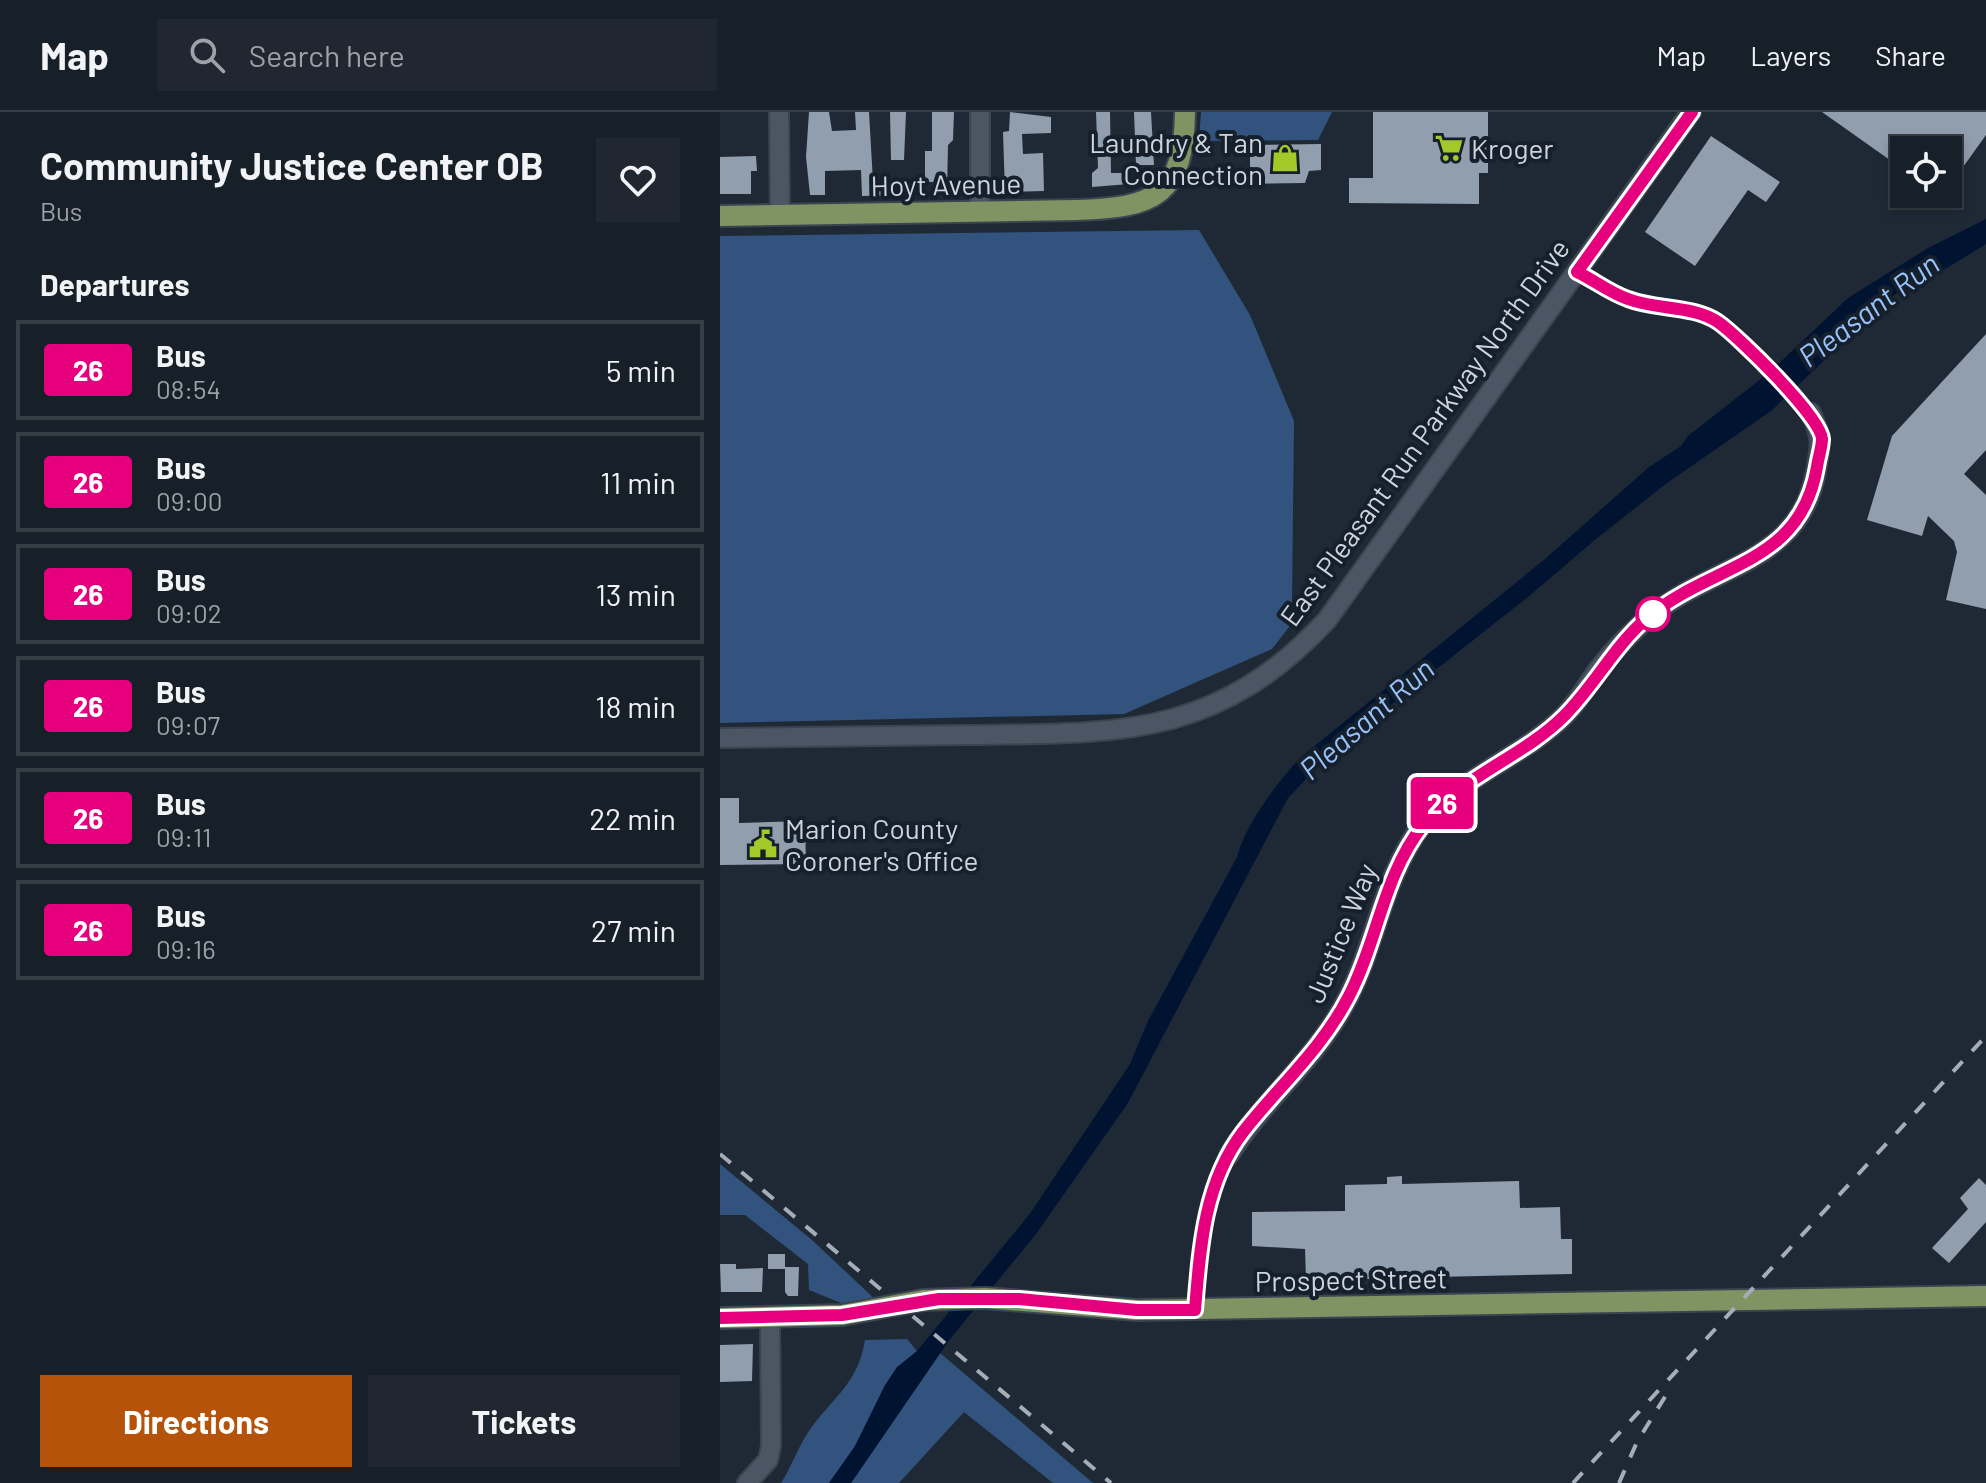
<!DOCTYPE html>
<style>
body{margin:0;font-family:Barlow,sans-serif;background:#202730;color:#f1f3f6;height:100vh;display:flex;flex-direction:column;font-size:30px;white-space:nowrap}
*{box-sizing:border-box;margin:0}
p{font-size:26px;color:#9ea2a8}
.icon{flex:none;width:44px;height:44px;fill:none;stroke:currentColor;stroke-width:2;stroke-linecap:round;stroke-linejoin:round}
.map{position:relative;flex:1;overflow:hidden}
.drawer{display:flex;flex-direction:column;background:#171f28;width:720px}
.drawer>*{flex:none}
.badge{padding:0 16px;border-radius:6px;font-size:28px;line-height:52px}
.buttons{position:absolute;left:1170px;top:24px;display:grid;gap:16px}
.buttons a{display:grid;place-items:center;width:72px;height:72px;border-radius:0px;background:#171f28;box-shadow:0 4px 12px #0003,0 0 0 2px #363d45;font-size:40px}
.map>.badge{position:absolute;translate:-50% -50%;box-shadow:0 0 0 4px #fff}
h2{padding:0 40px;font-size:30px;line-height:72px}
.round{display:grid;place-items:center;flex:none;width:84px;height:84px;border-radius:0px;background:#202730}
.headline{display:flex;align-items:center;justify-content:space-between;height:136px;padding:0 40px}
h1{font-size:38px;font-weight:700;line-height:60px}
.cta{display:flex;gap:16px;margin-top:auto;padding:16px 40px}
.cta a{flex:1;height:92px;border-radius:0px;background:#b45309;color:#fff;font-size:32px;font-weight:700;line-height:92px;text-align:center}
.cta a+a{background:#202730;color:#f1f3f6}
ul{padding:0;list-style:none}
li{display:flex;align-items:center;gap:24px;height:100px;margin:0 16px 12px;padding:0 24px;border:4px solid #363d45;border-radius:0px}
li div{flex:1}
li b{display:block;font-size:30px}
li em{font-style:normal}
li .badge{min-width:88px;font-weight:700;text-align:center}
header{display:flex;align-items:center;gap:48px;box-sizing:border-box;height:112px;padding:0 40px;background:#171f28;border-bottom:2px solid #363d45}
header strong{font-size:38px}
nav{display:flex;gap:44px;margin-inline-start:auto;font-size:28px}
.search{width:560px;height:72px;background:#202730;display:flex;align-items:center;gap:20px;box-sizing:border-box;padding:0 28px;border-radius:0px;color:#9ea2a8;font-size:30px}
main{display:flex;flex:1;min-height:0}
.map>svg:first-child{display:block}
</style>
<header>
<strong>Map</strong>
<div class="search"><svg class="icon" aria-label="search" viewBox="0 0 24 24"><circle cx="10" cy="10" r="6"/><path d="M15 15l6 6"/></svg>Search here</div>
<nav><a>Map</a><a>Layers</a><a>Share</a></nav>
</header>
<main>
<section class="drawer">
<div class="headline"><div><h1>Community Justice Center OB</h1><p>Bus</p></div><a class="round"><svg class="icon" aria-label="heart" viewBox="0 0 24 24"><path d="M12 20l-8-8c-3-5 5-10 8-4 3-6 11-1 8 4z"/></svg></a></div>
<h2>Departures</h2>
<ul>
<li><span class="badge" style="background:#e6007e;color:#fff">26</span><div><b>Bus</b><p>08:54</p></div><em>5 min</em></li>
<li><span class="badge" style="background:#e6007e;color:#fff">26</span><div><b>Bus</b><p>09:00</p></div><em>11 min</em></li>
<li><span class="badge" style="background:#e6007e;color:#fff">26</span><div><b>Bus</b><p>09:02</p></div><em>13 min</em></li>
<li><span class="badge" style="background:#e6007e;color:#fff">26</span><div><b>Bus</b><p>09:07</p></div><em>18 min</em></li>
<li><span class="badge" style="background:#e6007e;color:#fff">26</span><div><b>Bus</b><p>09:11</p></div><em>22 min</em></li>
<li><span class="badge" style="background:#e6007e;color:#fff">26</span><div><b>Bus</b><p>09:16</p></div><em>27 min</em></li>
</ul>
<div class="cta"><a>Directions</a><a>Tickets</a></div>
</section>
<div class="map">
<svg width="1266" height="1371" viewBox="0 0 1266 1371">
<rect width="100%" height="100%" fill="#1f2936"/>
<!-- green -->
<path fill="#32537d" d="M 481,0 L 612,0 L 598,28 L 479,29 Z
M 479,118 L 530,203 L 574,309 L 572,491 L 569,515 L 552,537 L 404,602 L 0,611 L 0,124 Z
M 0,1052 L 92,1128 L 158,1190 L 131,1195 L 89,1178 L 88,1152 L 25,1103 L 0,1103 Z
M 187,1227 L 197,1239 C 165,1266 154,1299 135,1334 C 128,1347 117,1359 109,1371 L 61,1371 C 70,1357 76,1341 84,1327 C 107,1288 137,1277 145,1228 Z
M 220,1241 L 373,1371 L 333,1371 L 244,1300 L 179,1371 L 131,1371 Z"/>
<!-- water -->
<path fill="#001331" d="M 1266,107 L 1266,132 L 1227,156 L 1194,169 L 1169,187 L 1051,299 L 947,371 L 876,427 L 808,485 L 614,638 L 568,686 L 408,991 L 316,1122 L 230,1227 L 131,1371 L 109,1371 L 135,1334 L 165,1273 L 177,1255 L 197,1239 L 309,1103 L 410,952 L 428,909 L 517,745 C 525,713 558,669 581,645 L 825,447 L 929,355 L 961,334 L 968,324 L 1051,259 L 1128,186 L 1208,136 Z"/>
<!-- building -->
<path fill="#919eae" d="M 89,0 L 109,0 L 112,19 L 136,18 L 135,0 L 149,0 L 153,70 L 185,70 L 185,83 L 142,84 L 141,58 L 105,59 L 105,83 L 90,83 L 86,45 Z
M 170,0 L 186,0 L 184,48 L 171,48 Z
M 212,0 L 234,0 L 233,28 L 228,33 L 227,81 L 212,81 L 213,70 L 205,70 L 205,39 L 212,39 Z
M 290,0 L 331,5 L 331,21 L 302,22 L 303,42 L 323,41 L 324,79 L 285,80 L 283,20 L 289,19 Z
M 376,0 L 390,0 L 391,61 L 409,61 L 409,72 L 372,75 L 372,61 L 378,56 Z
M 414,0 L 431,0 L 434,53 L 416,53 Z
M 653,0 L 768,0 L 768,61 L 759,61 L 759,92 L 629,91 L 629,66 L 653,66 Z
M 1102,0 L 1266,0 L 1266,23 L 1228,76 L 1228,38 L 1184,38 L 1184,58 Z
M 991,24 L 1060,70 L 1046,90 L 1028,78 L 975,154 L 925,120 Z
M 601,32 L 601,58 L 589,59 L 585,71 L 517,72 L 513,67 L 513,59 L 530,59 L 530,33 Z
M 36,44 L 37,59 L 31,59 L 31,82 L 0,82 L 0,45 Z
M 1266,222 L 1266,338 L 1244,362 L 1266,383 L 1266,497 L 1226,488 L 1237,440 L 1234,429 L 1208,404 L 1202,424 L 1147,408 L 1172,324 Z
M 0,686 L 19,686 L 19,711 L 85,709 L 86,752 L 0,753 Z
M 682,1064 L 682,1072 L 799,1069 L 800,1096 L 840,1095 L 841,1127 L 852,1127 L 852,1162 L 715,1165 L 715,1169 L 694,1169 L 694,1166 L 586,1168 L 585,1137 L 532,1134 L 532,1100 L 625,1099 L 625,1073 L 667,1072 L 667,1065 Z
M 1259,1066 L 1266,1073 L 1266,1110 L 1229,1151 L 1212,1136 L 1248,1097 L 1240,1086 Z
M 48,1142 L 65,1142 L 65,1155 L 79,1155 L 78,1184 L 68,1184 L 65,1180 L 65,1157 L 48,1157 Z
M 0,1152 L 16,1152 L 16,1157 L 43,1156 L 42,1180 L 1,1180 Z
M 33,1232 L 32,1269 L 0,1270 L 0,1233 Z"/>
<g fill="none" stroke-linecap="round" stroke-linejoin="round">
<defs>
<path id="minor" d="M 59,0 L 60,103
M 260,0 L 260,99
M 0,626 C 81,625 163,624 244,623 C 397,621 495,628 607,508 L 971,0
M 509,1043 C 542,990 593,950 623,895 C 656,836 661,768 702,713 C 740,664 802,646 845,603 C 857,591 867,574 877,559 C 892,540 908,523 927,507 C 989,452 1080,454 1096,359 C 1101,332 1102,326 1091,301
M 27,1371 L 48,1348 L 51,1334 L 50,1206"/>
<path id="major" d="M 0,104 L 357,98 C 435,96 464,83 465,0
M 0,1206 L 122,1203 L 203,1188 L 265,1186 L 417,1198 L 1266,1184"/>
</defs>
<!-- minor casing -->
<use href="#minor" stroke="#3b4450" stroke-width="22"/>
<!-- major casing -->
<use href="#major" stroke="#3b4450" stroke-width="24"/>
<!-- minor -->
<use href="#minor" stroke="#4b5665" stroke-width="18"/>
<!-- major -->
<use href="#major" stroke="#809463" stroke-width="20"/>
<!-- rail -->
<path stroke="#a5adb7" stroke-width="4" stroke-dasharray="14 14" stroke-linecap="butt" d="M 0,1042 L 391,1371
M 853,1371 L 1266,924
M 899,1371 L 917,1330 L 948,1280"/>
</g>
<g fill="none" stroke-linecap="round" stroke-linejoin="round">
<defs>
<path id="line" d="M 0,1206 L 122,1203 L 219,1187 L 299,1187 L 417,1198 L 475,1198 C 480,1136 484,1071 523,1020 C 559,974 602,937 629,884 C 658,828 663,764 703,713 C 740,664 802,646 844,604 C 875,573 894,534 928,505 C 995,450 1080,454 1097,355 C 1098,347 1102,335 1102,327 C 1101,305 1018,224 998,210 C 972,193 936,198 908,187 C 890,181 874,168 857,160 L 972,0"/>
</defs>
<!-- line casing -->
<use href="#line" stroke="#fff" stroke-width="18"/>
<!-- line -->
<use href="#line" stroke="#e6007e" stroke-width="12"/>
</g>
<!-- icons -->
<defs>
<symbol id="supermarket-bare" viewBox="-9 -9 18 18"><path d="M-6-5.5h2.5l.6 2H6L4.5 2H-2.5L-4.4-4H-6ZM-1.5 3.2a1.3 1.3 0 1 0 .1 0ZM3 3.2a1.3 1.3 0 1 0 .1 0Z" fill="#a2c928" stroke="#15202c" stroke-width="2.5" paint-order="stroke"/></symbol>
<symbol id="shop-bare" viewBox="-9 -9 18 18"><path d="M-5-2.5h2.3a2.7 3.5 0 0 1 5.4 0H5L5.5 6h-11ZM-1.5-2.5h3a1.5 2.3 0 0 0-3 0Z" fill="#a2c928" stroke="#15202c" stroke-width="2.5" paint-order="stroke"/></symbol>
<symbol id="civic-bare" viewBox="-9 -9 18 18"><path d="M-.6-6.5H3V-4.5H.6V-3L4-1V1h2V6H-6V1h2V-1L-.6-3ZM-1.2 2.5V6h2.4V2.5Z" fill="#a2c928" stroke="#15202c" stroke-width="2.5" paint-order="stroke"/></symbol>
</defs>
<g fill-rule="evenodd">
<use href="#supermarket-bare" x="709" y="16" width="40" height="40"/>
<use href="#shop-bare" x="545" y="26" width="40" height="40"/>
<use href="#civic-bare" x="23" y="712" width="40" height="40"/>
</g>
<!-- markers -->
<circle fill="#fff" stroke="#e6007e" stroke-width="4" cx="933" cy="502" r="16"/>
<g text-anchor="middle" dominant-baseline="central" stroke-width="8" stroke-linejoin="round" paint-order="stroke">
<!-- poi labels -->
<g font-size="28" fill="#cdd4dd" stroke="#15202c" text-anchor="start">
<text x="543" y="30" text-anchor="end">Laundry &amp; Tan<tspan x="543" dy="32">Connection</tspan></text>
<text x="751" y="36">Kroger</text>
<text x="65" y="716">Marion County<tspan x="65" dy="32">Coroner's Office</tspan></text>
</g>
<!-- street labels -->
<g font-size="28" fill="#cdd4dd" stroke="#15202c">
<text transform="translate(226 72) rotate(-1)">Hoyt Avenue</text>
<text transform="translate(704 320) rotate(-54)">East Pleasant Run Parkway North Drive</text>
<text transform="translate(620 821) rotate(-68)">Justice Way</text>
<text transform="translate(631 1167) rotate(-1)">Prospect Street</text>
</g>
<!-- water labels -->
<g font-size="30" font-style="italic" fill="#98c3fa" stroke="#15202c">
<text transform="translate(1148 197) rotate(-37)">Pleasant Run</text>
<text transform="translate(646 606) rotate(-41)">Pleasant Run</text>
</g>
</g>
</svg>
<div class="buttons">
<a><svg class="icon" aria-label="locate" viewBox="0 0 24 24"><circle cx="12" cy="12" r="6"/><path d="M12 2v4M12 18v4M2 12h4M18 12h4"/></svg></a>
</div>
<b class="badge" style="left:722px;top:691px;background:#e6007e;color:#fff">26</b>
</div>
</main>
